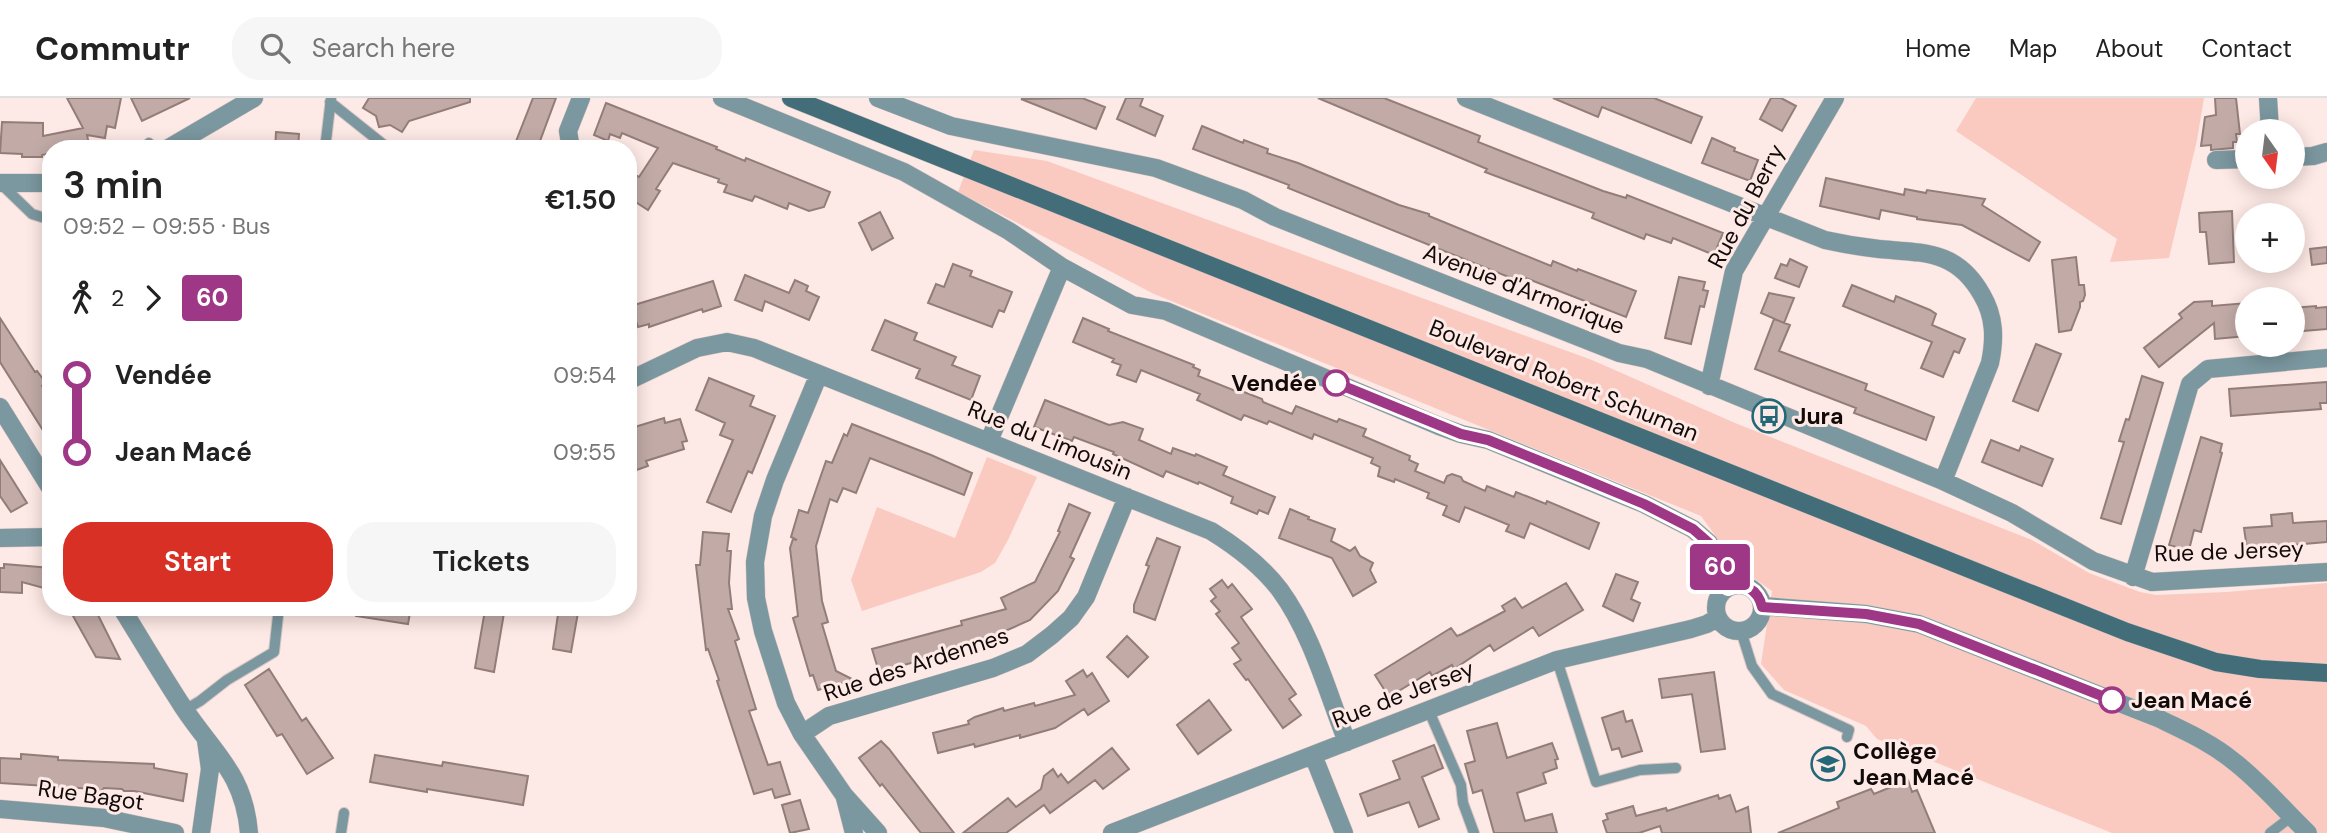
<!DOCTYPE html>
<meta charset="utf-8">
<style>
body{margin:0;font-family:"DM Sans",sans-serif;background:#f6f6f6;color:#222;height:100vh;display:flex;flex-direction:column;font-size:26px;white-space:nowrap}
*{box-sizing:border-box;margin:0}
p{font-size:23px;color:#767676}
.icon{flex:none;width:38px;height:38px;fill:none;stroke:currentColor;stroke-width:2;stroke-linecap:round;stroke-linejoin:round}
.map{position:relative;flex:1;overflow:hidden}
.panel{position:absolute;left:42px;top:42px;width:595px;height:476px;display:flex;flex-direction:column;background:#fff;border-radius:28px;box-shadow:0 4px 18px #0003}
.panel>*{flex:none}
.badge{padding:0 14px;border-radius:5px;font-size:24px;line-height:46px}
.needle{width:46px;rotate:166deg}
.buttons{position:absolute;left:2235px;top:21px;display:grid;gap:14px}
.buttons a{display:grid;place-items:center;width:70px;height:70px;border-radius:50%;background:#fff;box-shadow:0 4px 18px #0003;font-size:35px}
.map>.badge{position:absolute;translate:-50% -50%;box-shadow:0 0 0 4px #fff}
.legs{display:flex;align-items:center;gap:10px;height:77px;padding:0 21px;font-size:23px}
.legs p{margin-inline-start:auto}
.headline{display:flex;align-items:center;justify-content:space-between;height:119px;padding:0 21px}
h1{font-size:38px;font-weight:600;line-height:52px}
.button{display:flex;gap:14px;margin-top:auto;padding:14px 21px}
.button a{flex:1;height:80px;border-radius:28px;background:#d93025;color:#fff;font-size:28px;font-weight:600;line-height:80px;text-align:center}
.button a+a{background:#f6f6f6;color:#222}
ul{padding:0 21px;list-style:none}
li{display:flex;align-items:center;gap:24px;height:77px;font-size:26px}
li i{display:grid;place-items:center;width:10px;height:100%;margin:0 9px;background:currentColor}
li i::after{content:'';width:18px;height:18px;margin:-9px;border:5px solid;border-radius:50%;background:#fff}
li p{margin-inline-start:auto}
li:first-child i{background:linear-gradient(#0000 50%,currentColor 0)}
li:last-child i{background:linear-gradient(currentColor 50%,#0000 0)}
header{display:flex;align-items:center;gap:42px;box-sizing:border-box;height:98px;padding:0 35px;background:#fff;border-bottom:2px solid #e0e0e0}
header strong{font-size:33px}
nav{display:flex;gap:38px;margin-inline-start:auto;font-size:24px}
.search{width:490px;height:63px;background:#f6f6f6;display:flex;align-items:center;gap:18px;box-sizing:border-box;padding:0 24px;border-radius:28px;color:#767676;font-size:26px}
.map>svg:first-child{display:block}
</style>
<header>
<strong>Commutr</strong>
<div class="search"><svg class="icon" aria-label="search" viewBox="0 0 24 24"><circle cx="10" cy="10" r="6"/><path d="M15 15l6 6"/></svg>Search here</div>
<nav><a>Home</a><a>Map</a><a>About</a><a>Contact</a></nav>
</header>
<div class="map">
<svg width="2327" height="735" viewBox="0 0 2327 735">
<rect width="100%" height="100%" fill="#fde9e5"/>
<!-- green -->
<path fill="#facac1" d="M 1976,0 L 2204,0 L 2197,42 L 2169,160 L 2110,164 L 2117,141 L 1956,33 Z
M 974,52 L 1047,63 L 1592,262 L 1735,325 L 2032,442 L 2089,475 L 2140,494 L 2156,497 L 2227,494 L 2327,485 L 2327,735 L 2112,735 L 1877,641 L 1866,628 L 1784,592 L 1761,566 L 1772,493 L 1738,469 L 1701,418 L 1154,196 L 958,94 Z
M 987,359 L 1037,379 L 1008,442 L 995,465 L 981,474 L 862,513 L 851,482 L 877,409 L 955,440 Z"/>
<!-- building -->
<path fill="#c2aba7" stroke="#937d79" stroke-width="2" d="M 67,0 L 121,0 L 115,30 L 107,28 L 105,40 L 87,37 L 90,51 L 51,51 L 51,55 L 42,57 L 42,59 L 22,59 L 22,56 L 0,55 L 2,24 L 43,25 L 43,38 L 83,30 Z
M 131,0 L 190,0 L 142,23 Z
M 369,0 L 470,0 L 470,4 L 409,23 L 402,34 L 390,27 L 379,29 L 376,18 L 363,10 Z
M 533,0 L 556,0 L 537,51 L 513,51 Z
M 1082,0 L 1105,9 L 1096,31 L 1021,1 Z
M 1126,0 L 1143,0 L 1140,8 L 1163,18 L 1155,38 L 1117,21 Z
M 1318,0 L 1384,0 L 1480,38 L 1478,44 L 1603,93 L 1626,100 L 1627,97 L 1723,135 L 1714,157 L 1673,140 L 1671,145 L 1646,136 L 1644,141 L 1592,120 L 1594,115 L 1485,74 L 1487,71 Z
M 1553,0 L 1654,0 L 1702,19 L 1691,45 L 1602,9 L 1598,19 Z
M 1771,0 L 1781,0 L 1796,8 L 1782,33 L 1760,21 Z
M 2215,0 L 2236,0 L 2240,36 L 2236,36 L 2237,44 L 2233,44 L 2233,50 L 2211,52 L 2211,47 L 2201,48 L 2205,19 L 2216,17 Z
M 606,5 L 717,49 L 716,51 L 745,63 L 746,60 L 830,94 L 824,109 L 809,113 L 789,105 L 787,111 L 755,98 L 752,103 L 724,94 L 727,87 L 718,84 L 719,81 L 673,65 L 656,91 L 660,93 L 648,112 L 628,99 L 628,84 L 634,76 L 639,79 L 658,50 L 622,35 L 620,40 L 610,36 L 608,43 L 594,37 Z
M 1202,28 L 1243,45 L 1244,42 L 1268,51 L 1267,55 L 1298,65 L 1399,107 L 1429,116 L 1429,118 L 1551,168 L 1553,163 L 1577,173 L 1578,171 L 1636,193 L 1626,219 L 1523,179 L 1521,184 L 1288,90 L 1289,87 L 1193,51 Z
M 276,34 L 299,36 L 298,51 L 275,51 Z
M 1712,40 L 1735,50 L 1734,53 L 1758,62 L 1750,83 L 1702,65 Z
M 1826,80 L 1904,97 L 1905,91 L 1926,95 L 1927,92 L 1985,101 L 1982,107 L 2040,144 L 2029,163 L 1962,127 L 1917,121 L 1917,119 L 1881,112 L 1879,121 L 1820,108 Z
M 2232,113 L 2234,164 L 2209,166 L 2206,134 L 2200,134 L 2199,115 Z
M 880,114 L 893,140 L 872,152 L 859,125 Z
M 2327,149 L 2327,165 L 2312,167 L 2310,151 Z
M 2076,159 L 2079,187 L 2084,187 L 2085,197 L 2083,203 L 2080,204 L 2080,209 L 2071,232 L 2059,234 L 2052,162 Z
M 1790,161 L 1807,169 L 1799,189 L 1775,180 L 1781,166 L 1787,168 Z
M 953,166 L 972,173 L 970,178 L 1012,194 L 1004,214 L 999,212 L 992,229 L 928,205 L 936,186 L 944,189 Z
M 745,177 L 789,195 L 795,182 L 808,188 L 806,193 L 819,199 L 809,222 L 765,203 L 762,213 L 735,202 Z
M 1679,179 L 1705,184 L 1703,192 L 1708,193 L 1704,209 L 1700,208 L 1691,246 L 1665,240 Z
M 713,183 L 721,208 L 703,214 L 702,211 L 649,229 L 649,226 L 638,229 L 631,208 Z
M 1852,187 L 1894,204 L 1896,198 L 1930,212 L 1936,216 L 1932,227 L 1965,241 L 1959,255 L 1954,253 L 1943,279 L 1921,270 L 1932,244 L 1843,208 Z
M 1769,195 L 1794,200 L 1784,225 L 1761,215 Z
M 2212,203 L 2212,208 L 2247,205 L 2247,238 L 2215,241 L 2214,225 L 2159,269 L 2144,250 L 2182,220 L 2179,216 L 2194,204 Z
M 2316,208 L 2316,210 L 2327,209 L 2327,231 L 2292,234 L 2292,210 Z
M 0,220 L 35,274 L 37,273 L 46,285 L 42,288 L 51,301 L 51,345 L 0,264 Z
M 1083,220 L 1109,231 L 1108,233 L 1194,267 L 1193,269 L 1200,272 L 1198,278 L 1238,294 L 1239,292 L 1262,301 L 1263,304 L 1292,316 L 1296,308 L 1337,324 L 1339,321 L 1366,331 L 1363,338 L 1410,358 L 1409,362 L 1418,366 L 1415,373 L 1444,385 L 1447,378 L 1452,376 L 1461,379 L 1463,383 L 1485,393 L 1487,388 L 1514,399 L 1516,394 L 1546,406 L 1547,403 L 1599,425 L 1589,451 L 1530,425 L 1524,440 L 1506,433 L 1509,427 L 1465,409 L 1459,424 L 1443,417 L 1447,408 L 1427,400 L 1429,395 L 1395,381 L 1394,384 L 1378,378 L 1380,369 L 1371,365 L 1373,360 L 1314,336 L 1312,341 L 1269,323 L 1267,326 L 1244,317 L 1241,322 L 1197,302 L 1200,296 L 1141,272 L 1136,284 L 1117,277 L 1121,267 L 1112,264 L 1114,261 L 1073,244 Z
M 1774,221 L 1790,227 L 1779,253 L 1867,286 L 1865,292 L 1934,319 L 1926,342 L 1854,315 L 1856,310 L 1755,271 Z
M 885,222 L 917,235 L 914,242 L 956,259 L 952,267 L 980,278 L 971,302 L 916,280 L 920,271 L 872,252 Z
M 2036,246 L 2061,256 L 2038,313 L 2013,303 Z
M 2142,278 L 2163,285 L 2121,426 L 2101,420 L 2124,344 L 2119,343 L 2126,321 L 2129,322 Z
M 709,280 L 754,298 L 750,308 L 775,318 L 752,375 L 748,373 L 731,414 L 707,404 L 733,342 L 720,337 L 725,325 L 696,312 Z
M 2327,284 L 2327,305 L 2320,305 L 2321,311 L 2231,318 L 2229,291 Z
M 1045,302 L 1109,327 L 1123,324 L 1143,331 L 1139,342 L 1171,356 L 1173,350 L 1195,358 L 1196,356 L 1227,369 L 1223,377 L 1275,399 L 1268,416 L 1259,412 L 1257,416 L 1231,405 L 1233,399 L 1199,384 L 1198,386 L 1166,373 L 1163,379 L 1113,356 L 1114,354 L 1074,339 L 1072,343 L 1034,329 Z
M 664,320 L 665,325 L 680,321 L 687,343 L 682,344 L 684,351 L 646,363 L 648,368 L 628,375 L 628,331 Z
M 852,326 L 931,357 L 972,375 L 964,397 L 870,360 L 856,395 L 843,390 L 837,404 L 830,401 L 816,448 L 822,503 L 828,524 L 822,526 L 836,573 L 854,582 L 818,592 L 813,577 L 810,578 L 793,520 L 798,518 L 790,450 L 793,441 L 797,442 L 791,439 L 799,412 L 808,415 L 826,363 L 832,365 L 844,336 L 847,338 Z
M 2201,339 L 2222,346 L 2220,354 L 2222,355 L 2201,434 L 2194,432 L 2190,448 L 2183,451 L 2169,447 Z
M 1991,342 L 2019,353 L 2021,348 L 2053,361 L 2042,388 L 1982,364 Z
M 0,362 L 27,405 L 11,414 L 0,398 Z
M 1069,406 L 1090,415 L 1070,459 L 1074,461 L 1058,493 L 1030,522 L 996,537 L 949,550 L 950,554 L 879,574 L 872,551 L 962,527 L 961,523 L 1006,511 L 1001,500 L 1035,484 L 1060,434 L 1058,433 Z
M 1290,411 L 1309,419 L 1308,421 L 1335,431 L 1331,443 L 1350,453 L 1355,449 L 1360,458 L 1373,465 L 1370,472 L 1376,484 L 1353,498 L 1332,460 L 1279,440 Z
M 2292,415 L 2293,425 L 2327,423 L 2327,444 L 2247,451 L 2244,430 L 2272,428 L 2271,417 Z
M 703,434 L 729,436 L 727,453 L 731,453 L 729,485 L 732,511 L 728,511 L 739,541 L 735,543 L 756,611 L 749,613 L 768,667 L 780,664 L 790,696 L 775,700 L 772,691 L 754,696 L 717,583 L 719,582 L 708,551 L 706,552 L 696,467 L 700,467 Z
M 1157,440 L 1180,449 L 1155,522 L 1134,514 L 1134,507 L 1149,468 L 1146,467 Z
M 4,466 L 51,470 L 51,492 L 22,484 L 22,495 L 0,494 L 0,470 L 4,470 Z
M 1616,476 L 1638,484 L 1631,501 L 1640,505 L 1633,523 L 1603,508 Z
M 1222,482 L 1228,490 L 1232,486 L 1252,511 L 1241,519 L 1296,596 L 1289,601 L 1301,617 L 1283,630 L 1248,581 L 1246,582 L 1234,566 L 1241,562 L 1232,550 L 1239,545 L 1216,516 L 1220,513 L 1211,503 L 1216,499 L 1210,491 Z
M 1566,485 L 1583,512 L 1539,538 L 1533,529 L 1494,553 L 1490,547 L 1454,571 L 1452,567 L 1432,578 L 1430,574 L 1389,599 L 1375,577 L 1451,530 L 1457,538 L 1462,536 L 1505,513 L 1502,508 L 1515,500 L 1522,510 Z
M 68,509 L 94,509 L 120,561 L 96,559 Z
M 357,509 L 411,509 L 408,526 L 356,518 Z
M 559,509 L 579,509 L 571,554 L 553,551 Z
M 485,512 L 504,515 L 494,574 L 475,570 Z
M 1127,538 L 1148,559 L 1128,579 L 1107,559 Z
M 269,571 L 302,623 L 306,620 L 333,660 L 307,676 L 282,636 L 277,638 L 245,587 Z
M 1083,572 L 1087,579 L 1092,575 L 1109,603 L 1088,617 L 1084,611 L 1055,630 L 1020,640 L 1020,637 L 975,649 L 974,646 L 938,655 L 933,635 L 969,626 L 968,623 L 975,619 L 1003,610 L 1004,613 L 1034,605 L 1035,608 L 1075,597 L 1066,583 Z
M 1714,574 L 1725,651 L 1701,654 L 1692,596 L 1662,600 L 1659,581 Z
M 1209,602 L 1231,632 L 1198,656 L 1177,627 Z
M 1623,613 L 1626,624 L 1632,622 L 1642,653 L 1622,659 L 1619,650 L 1612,652 L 1602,620 Z
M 1497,625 L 1507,660 L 1552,645 L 1558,661 L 1555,662 L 1557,670 L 1543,675 L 1546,685 L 1517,695 L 1525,723 L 1552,716 L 1557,735 L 1494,735 L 1482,692 L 1473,695 L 1465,666 L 1475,663 L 1467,633 Z
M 881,643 L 889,651 L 954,735 L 921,735 L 882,686 L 880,688 L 859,660 Z
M 1434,647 L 1443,670 L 1422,679 L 1439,721 L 1419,729 L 1409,704 L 1368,718 L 1360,696 L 1400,681 L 1393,663 Z
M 1112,650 L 1129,671 L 1103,691 L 1095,682 L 1050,715 L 1044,707 L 1006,735 L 963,735 L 1008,700 L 1016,709 L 1041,691 L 1044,678 L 1053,671 L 1058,679 L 1061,676 L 1068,685 Z
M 21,656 L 58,659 L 58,662 L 154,666 L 154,670 L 187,676 L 183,703 L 134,693 L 124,693 L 122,691 L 104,690 L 97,697 L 94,691 L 0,685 L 0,660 L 21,661 Z
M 375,657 L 442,668 L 443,664 L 528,678 L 523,707 L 427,691 L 427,694 L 370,684 Z
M 1908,682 L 1912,694 L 1917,692 L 1935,735 L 1778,735 L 1839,710 L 1837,704 L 1871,691 L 1874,696 Z
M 1718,697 L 1719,701 L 1730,697 L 1736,714 L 1748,709 L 1751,735 L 1662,735 L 1660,728 L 1639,735 L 1607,735 L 1603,723 L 1608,721 L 1606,716 L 1633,708 L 1636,718 L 1666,710 L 1667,713 Z
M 800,702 L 809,731 L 790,735 L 782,707 Z"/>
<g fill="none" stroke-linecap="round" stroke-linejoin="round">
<defs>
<path id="service" d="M 330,4 L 389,51
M 149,45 L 151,51
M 325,51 L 331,0
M 0,85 L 32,116 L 51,122
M 48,123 L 51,140
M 1741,533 L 1752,568 L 1772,596 L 1849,632 L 1847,639
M 1557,562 L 1596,684 L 1640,672 L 1676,670
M 185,612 L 200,603 L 227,582 L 274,554 L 279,509
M 1429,613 L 1461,687 L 1463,705 L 1474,735
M 341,735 L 344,715
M 2270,735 L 2291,719"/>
<path id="minor" d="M 722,0 L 904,74 L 1009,133 L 1062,169 L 1132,207 L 1166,213 L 1439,328 L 1461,336 L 1488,342 L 1644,406 L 1693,431 L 1709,445 L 1728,490
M 878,0 L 951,28 L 1156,70 L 1243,102 L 1275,119 L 1619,255 L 1647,261 L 1943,383 L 2012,415 L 2093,463 L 2152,484 L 2327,474
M 1466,0 L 1825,142 C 1843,146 1861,149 1879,151 C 1924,155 1957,152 1982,197 C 1995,219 1995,241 1990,265 L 1943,383
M 2268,0 L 2270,33
M 167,51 L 254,0
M 571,51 L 568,33 L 581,0
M 2292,59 L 2313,58 L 2327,54
M 2216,62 L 2247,61
M 0,85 L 51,85
M 819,276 L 775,382 L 763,418 L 755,464 L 756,500 L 763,533 L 786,605 L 802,636 L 844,697 L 878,735
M 630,282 L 697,250 L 727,244 L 754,250 L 1211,433 C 1237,449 1261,467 1280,492 C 1312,536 1327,593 1347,644
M 1709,288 L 1734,173 L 1835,0
M 0,309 L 51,391
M 989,343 L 1062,169
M 0,440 L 51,439
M 2133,479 L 2190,286 L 2208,271 L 2327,260
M1716 510a23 23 0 1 1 46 0a23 23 0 1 1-46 0Z
M 1762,508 L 1866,516 L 1919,526 L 2160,621 C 2184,633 2210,644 2232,662 C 2260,683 2282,710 2308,735
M 121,509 C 142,543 162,577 183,609 C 214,656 244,675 249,735
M 802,636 L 829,618 L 993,570 L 1027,556 L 1052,537 L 1071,520 L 1086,499 L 1127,399
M 1313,657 L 1344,735
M 845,700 L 854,735
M 0,711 L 104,720 L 175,735
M 201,735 L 210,671 L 206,642
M 1112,735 L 1557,562 L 1691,531 L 1707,526 L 1718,519"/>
<path id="secondary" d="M 791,0 L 2127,534 L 2216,564 L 2260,571 L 2327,575"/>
</defs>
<!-- service casing -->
<use href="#service" stroke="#d7c5c2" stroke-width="12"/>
<!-- minor casing -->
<use href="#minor" stroke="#d7c5c2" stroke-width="19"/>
<!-- secondary casing -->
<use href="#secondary" stroke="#d7c5c2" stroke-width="19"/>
<!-- service -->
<use href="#service" stroke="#7b979f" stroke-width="10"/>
<!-- minor -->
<use href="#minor" stroke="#7b979f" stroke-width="18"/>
<!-- secondary -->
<use href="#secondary" stroke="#436e79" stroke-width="18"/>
</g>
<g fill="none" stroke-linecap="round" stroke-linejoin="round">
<defs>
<path id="line-1" d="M 1336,285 L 1461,336 L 1488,342 L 1577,378 L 1644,406 L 1693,431 L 1709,445 L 1728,490 C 1744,484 1758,491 1762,509 L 1866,516 L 1919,526 L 2112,602"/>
</defs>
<!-- line-1 casing -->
<use href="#line-1" stroke="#fff" stroke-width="16"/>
<!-- line-1 -->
<use href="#line-1" stroke="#9f3787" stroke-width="10"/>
</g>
<!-- icons -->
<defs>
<symbol id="bus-ring" viewBox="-11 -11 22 22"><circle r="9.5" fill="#fde9e5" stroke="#236879" stroke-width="1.5"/><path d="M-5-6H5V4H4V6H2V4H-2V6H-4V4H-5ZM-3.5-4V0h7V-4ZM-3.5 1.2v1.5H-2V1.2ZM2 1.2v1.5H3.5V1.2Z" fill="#236879"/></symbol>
<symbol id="school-ring" viewBox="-11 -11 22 22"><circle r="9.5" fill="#fde9e5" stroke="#236879" stroke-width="1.5"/><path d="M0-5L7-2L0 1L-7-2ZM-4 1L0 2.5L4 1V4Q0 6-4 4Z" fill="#236879"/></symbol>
</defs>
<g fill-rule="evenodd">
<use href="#bus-ring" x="1750" y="299" width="38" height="38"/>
<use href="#school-ring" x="1809" y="647" width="38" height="38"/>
</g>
<!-- markers -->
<g fill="#fff" stroke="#9f3787" stroke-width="3.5">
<circle cx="1336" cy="285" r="12"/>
<circle cx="2112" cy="602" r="12"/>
</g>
<g text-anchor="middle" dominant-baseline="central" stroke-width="6" stroke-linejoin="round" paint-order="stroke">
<!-- street labels -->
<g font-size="23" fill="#120a09" stroke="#fde9e5">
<text transform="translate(1746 108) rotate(-62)">Rue du Berry</text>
<text transform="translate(1524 191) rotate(21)">Avenue d'Armorique</text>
<text transform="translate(1564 282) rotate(22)">Boulevard Robert Schuman</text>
<text transform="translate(1050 342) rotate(22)">Rue du Limousin</text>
<text transform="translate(2229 453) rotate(-2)">Rue de Jersey</text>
<text transform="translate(916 566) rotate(-18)">Rue des Ardennes</text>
<text transform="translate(1403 596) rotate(-21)">Rue de Jersey</text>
<text transform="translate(91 697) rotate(8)">Rue Bagot</text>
</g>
<!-- stop labels -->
<g font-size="23" font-weight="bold" fill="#120a09" stroke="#fde9e5" text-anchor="end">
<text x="1317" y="285">Vendée</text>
<text x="2131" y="602" text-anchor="start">Jean Macé</text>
</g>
<!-- poi labels -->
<g font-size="23" font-weight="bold" fill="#120a09" stroke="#fde9e5" text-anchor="start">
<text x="1794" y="318">Jura</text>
<text x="1853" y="653">Collège<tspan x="1853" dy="26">Jean Macé</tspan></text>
</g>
</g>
</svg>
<div class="buttons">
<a><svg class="needle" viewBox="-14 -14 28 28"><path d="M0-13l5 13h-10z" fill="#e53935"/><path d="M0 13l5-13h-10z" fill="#767676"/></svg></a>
<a>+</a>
<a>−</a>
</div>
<b class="badge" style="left:1720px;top:469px;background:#9f3787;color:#fff">60</b>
<section class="panel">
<div class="headline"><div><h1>3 min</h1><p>09:52 – 09:55 · Bus</p></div><b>€1.50</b></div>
<div class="legs"><svg class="icon" aria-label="walk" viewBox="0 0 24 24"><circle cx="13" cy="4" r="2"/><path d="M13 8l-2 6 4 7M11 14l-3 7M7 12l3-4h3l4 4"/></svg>2<svg class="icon" aria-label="forward" viewBox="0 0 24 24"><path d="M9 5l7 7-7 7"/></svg><b class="badge" style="background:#9f3787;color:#fff">60</b></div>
<ul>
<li><i style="color:#9f3787"></i><b>Vendée</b><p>09:54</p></li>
<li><i style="color:#9f3787"></i><b>Jean Macé</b><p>09:55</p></li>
</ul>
<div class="button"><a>Start</a><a>Tickets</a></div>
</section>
</div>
